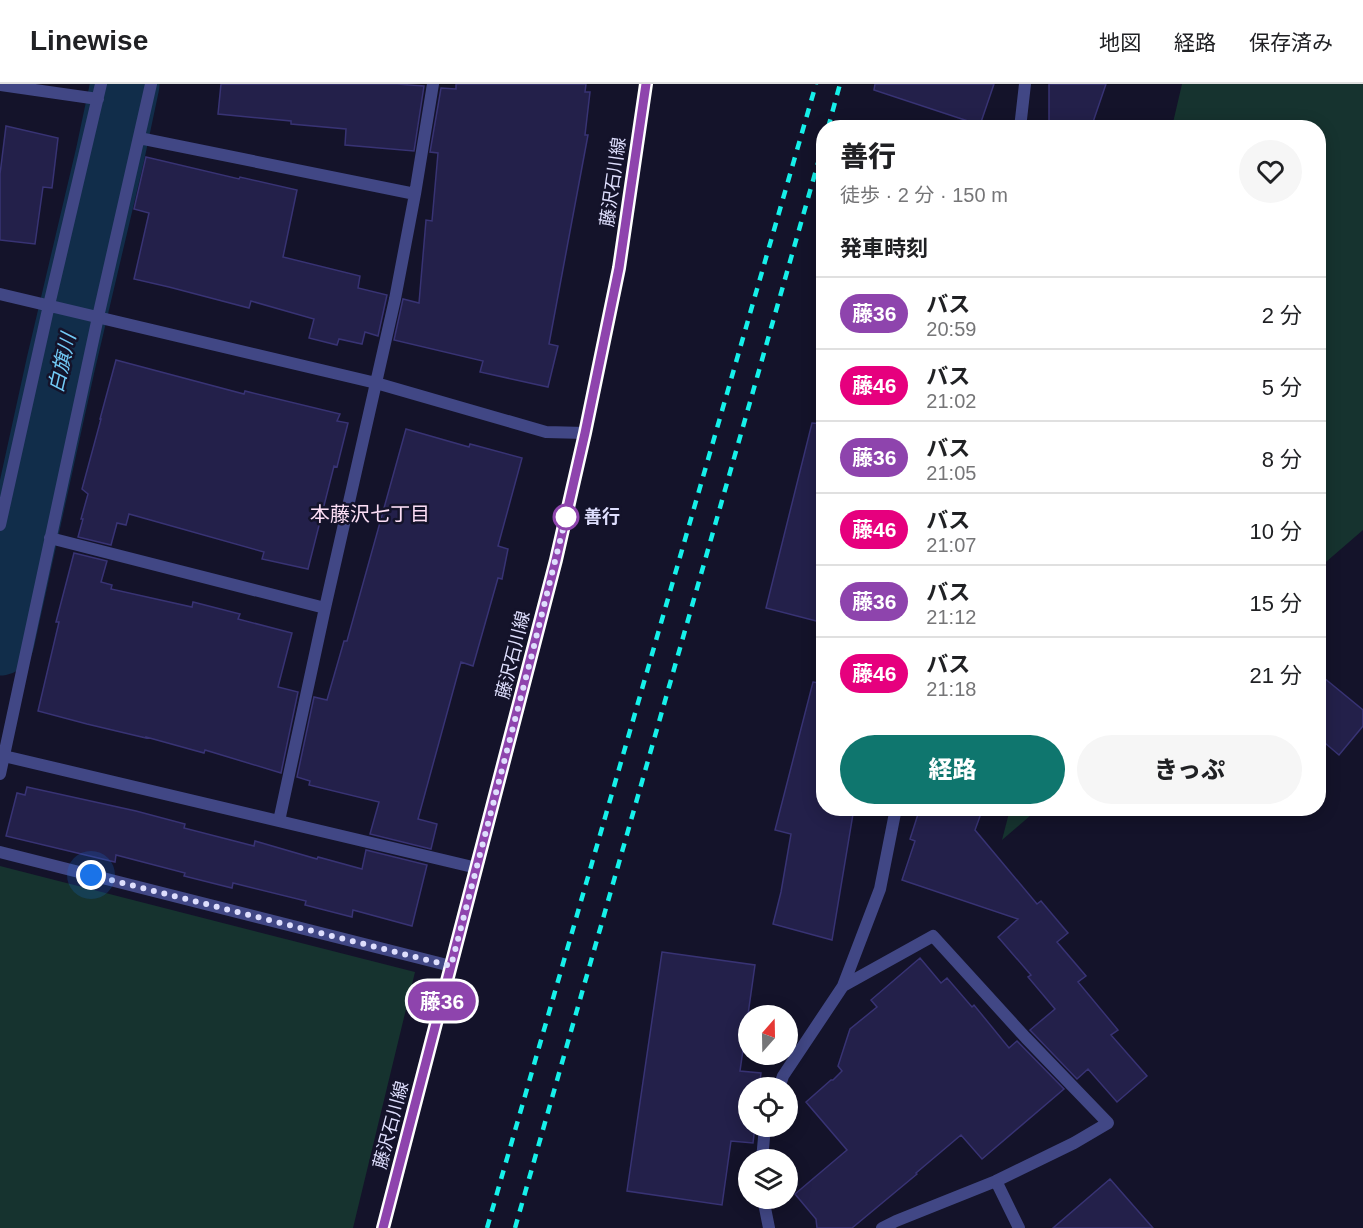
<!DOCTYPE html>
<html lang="ja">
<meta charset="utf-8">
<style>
body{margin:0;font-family:Helvetica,"Noto Sans JP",sans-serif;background:#f6f6f6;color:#202124;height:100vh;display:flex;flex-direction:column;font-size:22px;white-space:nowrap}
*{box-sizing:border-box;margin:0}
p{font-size:20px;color:#757577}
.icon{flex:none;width:33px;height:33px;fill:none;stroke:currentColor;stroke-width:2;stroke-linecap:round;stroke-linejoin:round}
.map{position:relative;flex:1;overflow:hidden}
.side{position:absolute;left:816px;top:36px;width:510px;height:696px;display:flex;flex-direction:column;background:#fff;border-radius:24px;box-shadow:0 3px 15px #0003}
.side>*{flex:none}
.badge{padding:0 12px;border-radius:20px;font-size:21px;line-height:39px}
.needle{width:39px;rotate:20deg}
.tools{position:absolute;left:738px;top:921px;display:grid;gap:12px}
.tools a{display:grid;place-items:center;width:60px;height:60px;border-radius:50%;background:#fff;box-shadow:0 3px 15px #0003;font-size:30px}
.you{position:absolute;width:30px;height:30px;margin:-15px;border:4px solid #fff;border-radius:50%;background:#1a73e8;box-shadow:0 0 0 9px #1a73e833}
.map>.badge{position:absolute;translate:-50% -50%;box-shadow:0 0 0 3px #fff}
h2{padding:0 24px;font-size:22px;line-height:54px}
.round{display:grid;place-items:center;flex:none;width:63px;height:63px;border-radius:32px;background:#f6f6f6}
.head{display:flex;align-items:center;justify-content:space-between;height:102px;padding:0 24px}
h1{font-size:28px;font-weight:800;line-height:45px}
.primary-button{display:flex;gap:12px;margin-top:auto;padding:12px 24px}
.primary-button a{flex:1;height:69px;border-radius:36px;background:#0f766e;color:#fff;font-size:24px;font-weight:800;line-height:69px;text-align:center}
.primary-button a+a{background:#f6f6f6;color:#202124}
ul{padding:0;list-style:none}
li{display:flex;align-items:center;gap:18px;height:72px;padding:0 24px;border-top:2px solid #e0e0e0}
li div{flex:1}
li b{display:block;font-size:22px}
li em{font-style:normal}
li .badge{min-width:66px;font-weight:700;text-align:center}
header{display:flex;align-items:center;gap:36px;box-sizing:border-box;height:84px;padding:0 30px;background:#fff;border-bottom:2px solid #e0e0e0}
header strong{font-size:28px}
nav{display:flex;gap:33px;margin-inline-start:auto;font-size:21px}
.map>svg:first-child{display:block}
</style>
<header>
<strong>Linewise</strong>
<nav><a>地図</a><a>経路</a><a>保存済み</a></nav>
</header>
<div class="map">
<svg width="1363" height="1144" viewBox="0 0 1363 1144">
<rect width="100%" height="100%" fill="#14132a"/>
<!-- green -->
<path fill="#16332f" d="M 1182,0 L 1363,0 L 1363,446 L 1319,484 L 1318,44 L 1172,43 Z
M 1010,724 L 1038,725 L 1002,756 L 1010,725 Z
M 0,782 L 415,888 L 353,1144 L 0,1144 Z"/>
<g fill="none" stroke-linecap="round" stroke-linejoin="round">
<!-- river -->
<path stroke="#112d4a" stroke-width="69" d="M 0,557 L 61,279 L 110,71 L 125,0"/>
</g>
<!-- building -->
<path fill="#23204a" stroke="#383374" stroke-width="1.5" d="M 221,0 L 397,0 L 424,2 L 414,67 L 345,61 L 346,45 L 291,40 L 291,37 L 218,30 Z
M 456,0 L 586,0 L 585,8 L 590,8 L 585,51 L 588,51 L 585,67 L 549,260 L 558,262 L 548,303 L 480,288 L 483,277 L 394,256 L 403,215 L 419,219 L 426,136 L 432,137 L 438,69 L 430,68 L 441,4 L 456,5 Z
M 875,0 L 994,0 L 980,41 L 874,6 Z
M 1049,0 L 1106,0 L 1091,44 L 1049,44 Z
M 6,42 L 58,54 L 52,104 L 43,103 L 35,160 L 0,156 L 0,90 Z
M 146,73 L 239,95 L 240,93 L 297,106 L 283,173 L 360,192 L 358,204 L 387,211 L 378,252 L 365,248 L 362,260 L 339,255 L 337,261 L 309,254 L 314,235 L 251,217 L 249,224 L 169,203 L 134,195 L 149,129 L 134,125 Z
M 116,276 L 244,310 L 245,307 L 340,330 L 337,337 L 348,339 L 337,383 L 334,382 L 308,485 L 262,475 L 264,468 L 129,430 L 126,441 L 117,439 L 111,461 L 78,453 L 83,435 L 81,435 L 88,410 L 82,405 L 101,335 L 100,335 Z
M 812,339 L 824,340 L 824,539 L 766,524 Z
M 406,345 L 469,363 L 470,360 L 522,374 L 498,462 L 508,465 L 502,495 L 498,494 L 473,582 L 461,578 L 418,735 L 437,740 L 431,765 L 370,750 L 379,718 L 309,701 L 310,697 L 297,693 L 314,613 L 327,616 L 344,557 L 347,557 Z
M 74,469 L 107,477 L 101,498 L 112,501 L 111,505 L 192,523 L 193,518 L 240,530 L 238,535 L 292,549 L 278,603 L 298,608 L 281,689 L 205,666 L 204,669 L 146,653 L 146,654 L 87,640 L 38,627 L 59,538 L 56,538 Z
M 1318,589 L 1363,626 L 1363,642 L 1339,671 L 1318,653 Z
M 813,598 L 824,600 L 824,724 L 854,724 L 832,856 L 773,840 L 781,808 L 791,750 L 775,746 Z
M 27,703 L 136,727 L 185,740 L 184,744 L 254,762 L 255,757 L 317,775 L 318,773 L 362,785 L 366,766 L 427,781 L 412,842 L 353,826 L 352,833 L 305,821 L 306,817 L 233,799 L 232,804 L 184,792 L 185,789 L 116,771 L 115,778 L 6,752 L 17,709 L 25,711 Z
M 920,724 L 983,724 L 975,746 L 1037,820 L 1041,817 L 1068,849 L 1057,858 L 1086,892 L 1078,898 L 1118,946 L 1111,951 L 1147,992 L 1117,1018 L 1088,985 L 1077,995 L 1030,946 L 1055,925 L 1028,893 L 1031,891 L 998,853 L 1018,835 L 902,796 L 915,757 L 910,755 Z
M 662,868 L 755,881 L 740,987 L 761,989 L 759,1004 L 748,1004 L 748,1042 L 755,1042 L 753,1059 L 731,1057 L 722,1121 L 627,1107 Z
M 920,874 L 941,899 L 947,894 L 972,923 L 974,921 L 1009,964 L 1017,957 L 1064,1005 L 982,1075 L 961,1051 L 916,1089 L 917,1090 L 852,1144 L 817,1144 L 816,1135 L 795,1110 L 847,1066 L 806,1018 L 831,996 L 833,996 L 842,987 L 838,982 L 850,945 L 877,923 L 871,916 Z
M 1110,1095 L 1153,1144 L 1053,1144 Z"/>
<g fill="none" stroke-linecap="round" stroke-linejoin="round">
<!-- minor -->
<path stroke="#414785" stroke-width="12" d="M 0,1 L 98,15
M 1020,44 L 1025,0
M 139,54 L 415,110
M 0,210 L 376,299 L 546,348 L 585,349
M 0,441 L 49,221 L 101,0
M 50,454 L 325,524
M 4,672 L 477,784
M 0,690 L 98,233 L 151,0
M 279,737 L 325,524 L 395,215 L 415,110 L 433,0
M 0,768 L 451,882
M 843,902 L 933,852 L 1026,954 L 1108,1039 L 1074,1059 L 996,1097 L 896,1137 L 882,1144
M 779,1004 L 783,992 L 843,902 L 880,805 L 896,724
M 762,1076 L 765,1042
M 996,1097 L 1019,1144
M 763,1114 L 769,1144"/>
<!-- tertiary -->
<path stroke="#414785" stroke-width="12" d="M 383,1144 L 556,476 L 585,349 L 619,184 L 646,0"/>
<!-- rail -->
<path stroke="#16f0ea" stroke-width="4.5" stroke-dasharray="9 8" stroke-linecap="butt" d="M 828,44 L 840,0
M 487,1144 L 816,0
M 515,1144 L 824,58"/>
</g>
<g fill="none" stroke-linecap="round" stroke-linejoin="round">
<defs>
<path id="line" d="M 383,1144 L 556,476 L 585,349 L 619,184 L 646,0"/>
</defs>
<!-- line casing -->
<use href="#line" stroke="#fff" stroke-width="14"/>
<!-- line -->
<use href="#line" stroke="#8e44ad" stroke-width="9"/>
<!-- walk -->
<path stroke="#dedefd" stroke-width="6" stroke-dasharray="0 10.8" d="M 91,791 L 451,882 L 530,578 L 566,433"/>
</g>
<!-- markers -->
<circle fill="#fff" stroke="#8e44ad" stroke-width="3" cx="566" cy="433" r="12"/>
<g text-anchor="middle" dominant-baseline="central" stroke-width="5" stroke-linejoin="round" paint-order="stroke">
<!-- street labels -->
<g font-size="18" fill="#dedefd" stroke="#14132a">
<text transform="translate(613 98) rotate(-82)">藤沢石川線</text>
<text transform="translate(513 571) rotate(-76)">藤沢石川線</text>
<text transform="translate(391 1041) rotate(-75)">藤沢石川線</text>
</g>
<!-- stop labels -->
<g font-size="18" font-weight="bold" fill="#dedefd" stroke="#14132a" text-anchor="start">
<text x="584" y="433">善行</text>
</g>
<!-- water labels -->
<g font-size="20" font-style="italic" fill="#72caf6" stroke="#14132a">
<text transform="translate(62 279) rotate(-77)">白旗川</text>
</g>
<!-- neighbourhood labels -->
<g font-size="20" fill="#fddff6" stroke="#14132a">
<text x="370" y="430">本藤沢七丁目</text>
</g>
</g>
</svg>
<div class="tools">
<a><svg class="needle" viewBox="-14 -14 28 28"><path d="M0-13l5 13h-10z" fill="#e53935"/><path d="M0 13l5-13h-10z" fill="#757577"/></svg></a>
<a><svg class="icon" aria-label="locate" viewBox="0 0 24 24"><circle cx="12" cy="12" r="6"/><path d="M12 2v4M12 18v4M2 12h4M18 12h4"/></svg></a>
<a><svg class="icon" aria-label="layers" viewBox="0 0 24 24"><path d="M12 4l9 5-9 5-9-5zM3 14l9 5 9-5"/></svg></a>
</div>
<div class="you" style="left:91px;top:791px"></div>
<b class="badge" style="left:442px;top:917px;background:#8e44ad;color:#fff">藤36</b>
<section class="side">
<div class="head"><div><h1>善行</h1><p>徒歩 · 2 分 · 150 m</p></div><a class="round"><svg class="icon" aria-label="heart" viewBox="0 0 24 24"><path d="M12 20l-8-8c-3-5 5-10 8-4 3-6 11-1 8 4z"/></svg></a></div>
<h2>発車時刻</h2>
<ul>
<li><span class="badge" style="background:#8e44ad;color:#fff">藤36</span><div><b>バス</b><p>20:59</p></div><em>2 分</em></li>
<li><span class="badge" style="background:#e6007e;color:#fff">藤46</span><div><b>バス</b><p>21:02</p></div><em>5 分</em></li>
<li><span class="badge" style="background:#8e44ad;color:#fff">藤36</span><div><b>バス</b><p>21:05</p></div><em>8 分</em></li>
<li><span class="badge" style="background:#e6007e;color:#fff">藤46</span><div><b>バス</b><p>21:07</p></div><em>10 分</em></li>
<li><span class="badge" style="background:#8e44ad;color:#fff">藤36</span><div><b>バス</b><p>21:12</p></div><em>15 分</em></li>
<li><span class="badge" style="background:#e6007e;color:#fff">藤46</span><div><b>バス</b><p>21:18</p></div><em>21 分</em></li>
</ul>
<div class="primary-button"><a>経路</a><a>きっぷ</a></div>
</section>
</div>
